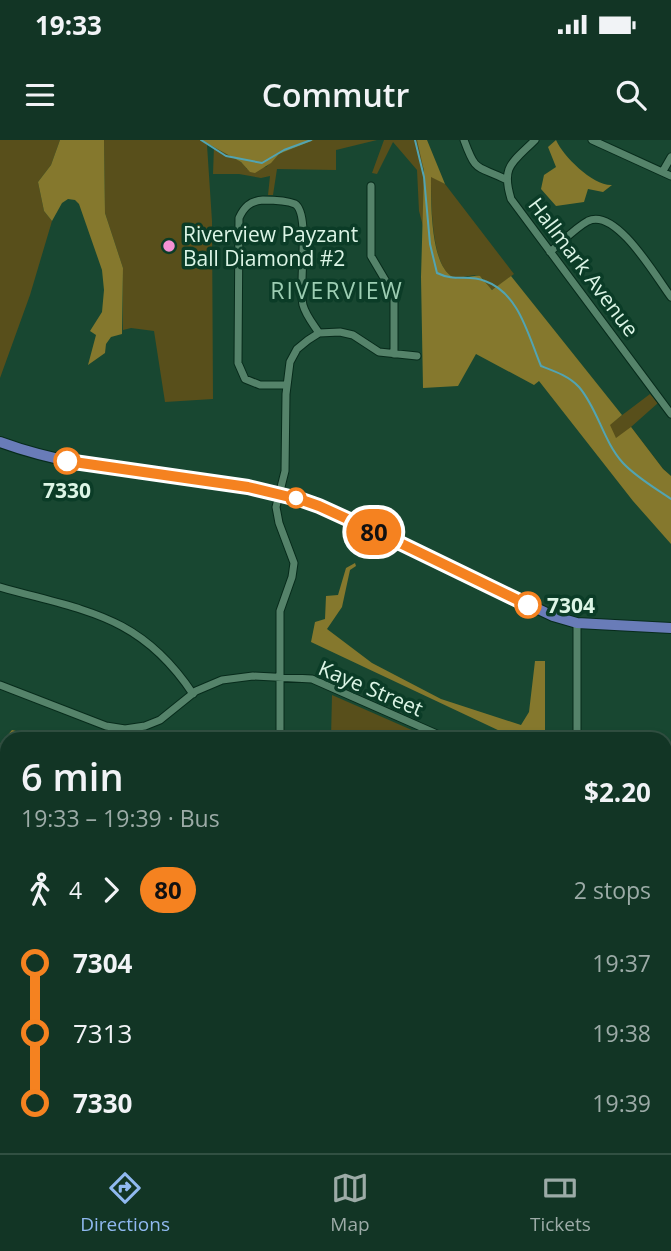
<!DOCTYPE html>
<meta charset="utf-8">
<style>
body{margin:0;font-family:"Open Sans",sans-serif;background:#1b3d2d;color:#f1f3f6;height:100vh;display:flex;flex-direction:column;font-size:26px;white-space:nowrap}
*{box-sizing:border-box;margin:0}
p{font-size:23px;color:#9caba7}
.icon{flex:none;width:38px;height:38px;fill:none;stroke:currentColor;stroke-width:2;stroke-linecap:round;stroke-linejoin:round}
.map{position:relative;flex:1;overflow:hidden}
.panel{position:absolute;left:0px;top:592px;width:672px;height:422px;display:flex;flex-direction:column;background:#123525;border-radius:21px 21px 0 0;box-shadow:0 4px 10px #0003,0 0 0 2px #315042}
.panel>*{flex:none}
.badge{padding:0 14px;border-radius:23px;font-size:24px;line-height:46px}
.map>.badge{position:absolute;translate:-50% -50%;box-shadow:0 0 0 4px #fff}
.legs{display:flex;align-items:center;gap:10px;height:77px;padding:0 21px;font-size:23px}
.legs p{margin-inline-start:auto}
.headline{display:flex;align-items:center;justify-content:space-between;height:119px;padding:0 21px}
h1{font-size:38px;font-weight:600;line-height:52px}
ul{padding:0 21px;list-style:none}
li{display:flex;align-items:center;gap:24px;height:70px;font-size:26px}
li i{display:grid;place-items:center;width:10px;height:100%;margin:0 9px;background:currentColor}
li i::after{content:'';width:18px;height:18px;margin:-9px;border:5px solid;border-radius:50%;background:#123525}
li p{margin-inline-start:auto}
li:first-child i{background:linear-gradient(#0000 50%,currentColor 0)}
li:last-child i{background:linear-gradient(currentColor 50%,#0000 0)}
.status{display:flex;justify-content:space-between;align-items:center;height:49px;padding:0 35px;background:#123525;direction:ltr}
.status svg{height:19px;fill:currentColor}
header{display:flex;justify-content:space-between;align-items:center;height:91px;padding:0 21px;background:#123525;font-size:32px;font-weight:600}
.menu{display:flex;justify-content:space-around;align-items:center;height:98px;border-top:2px solid #315042;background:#123525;font-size:19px;color:#9caba7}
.menu a{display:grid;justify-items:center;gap:4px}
.menu .active{color:#90b9f0}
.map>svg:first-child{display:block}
</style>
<div class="status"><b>19:33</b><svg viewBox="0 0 49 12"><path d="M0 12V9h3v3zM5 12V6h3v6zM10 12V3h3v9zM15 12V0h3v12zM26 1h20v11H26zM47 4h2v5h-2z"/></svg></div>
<header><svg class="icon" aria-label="menu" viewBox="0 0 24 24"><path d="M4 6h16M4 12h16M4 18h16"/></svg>Commutr<svg class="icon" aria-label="search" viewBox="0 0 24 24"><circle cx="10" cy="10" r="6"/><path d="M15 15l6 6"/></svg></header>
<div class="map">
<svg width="671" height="1013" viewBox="0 0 671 1013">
<rect width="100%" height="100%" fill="#184731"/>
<!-- green -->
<path fill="#584f1b" d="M 0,0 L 60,0 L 51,25 L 38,42 L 44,71 L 52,81 L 30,155 L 0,238 Z
M 104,0 L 201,0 L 207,5 L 212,81 L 213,259 L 165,262 L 154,191 L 131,188 L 123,190 L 123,128 L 105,73 Z
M 314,0 L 377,0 L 336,10 L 336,30 L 277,29 L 273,55 L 268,55 L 270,36 L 261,38 L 239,34 L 213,34 L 214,6 C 224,15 241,18 247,29 L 266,27 L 279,14 Z
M 384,0 L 417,0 C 428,27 423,58 423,86 L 419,71 L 417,30 L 393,2 L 377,34 L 372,33 Z
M 431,36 L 445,44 L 514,134 L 493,150 C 488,147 486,142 482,138 C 473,130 461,142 451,136 C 431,124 431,58 431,36 Z
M 650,254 L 658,263 L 631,287 L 663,329 L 671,336 L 616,299 L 609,285 Z
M 332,555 L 430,598 L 331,598 Z"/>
<!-- forest -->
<path fill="#85782d" d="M 60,0 L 104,0 L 105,73 L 123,128 L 122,194 L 111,197 L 106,204 L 105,213 L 88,225 L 96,195 L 90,191 L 102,172 L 104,150 L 102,130 L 79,64 L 75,60 L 68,59 L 62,63 L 52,81 L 44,71 L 38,42 L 51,25 Z
M 201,0 L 314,0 L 279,14 L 271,23 L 255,33 L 250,32 L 241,22 Z
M 417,0 L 427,0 L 445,44 L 431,37 C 431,60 430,126 453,137 C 461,141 471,134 480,136 L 492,150 L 511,136 L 622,275 L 610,285 L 616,298 L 631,287 L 663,329 L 671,336 L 671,404 L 633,361 L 539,241 L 534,245 L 476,214 L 458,246 L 423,248 L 421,137 L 424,31 Z
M 556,0 C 563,16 593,46 612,45 L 603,52 L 588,49 L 584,62 L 556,66 L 541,49 L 544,35 L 556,27 L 548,7 Z
M 355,423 L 356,426 L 350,430 L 342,467 L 327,489 L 372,523 L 441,559 L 521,585 L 529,572 L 535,521 L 545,521 L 545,598 L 515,598 L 311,502 L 315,482 L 325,479 L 326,456 L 338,455 L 346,428 Z
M 12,590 L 46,598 L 7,598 L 7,670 L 0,672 L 0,604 Z
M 329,1006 L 388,1006 L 392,1013 L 332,1013 Z"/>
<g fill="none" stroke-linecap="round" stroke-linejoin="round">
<!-- stream -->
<path stroke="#52a4b2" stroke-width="2" d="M 201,0 L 226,16 L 262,23 L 284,10 L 311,0
M 415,0 L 424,37 L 430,104 L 437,133 C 455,142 469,134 485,141 C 519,153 528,195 541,226 C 554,231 569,236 579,247 C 598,269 603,301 623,323 C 636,337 655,348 671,359"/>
<defs>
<path id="street" d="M 464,0 C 476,33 476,25 505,39
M 535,0 C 512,23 501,26 511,59 L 671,274
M 592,0 L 671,36
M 663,31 L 671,17
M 371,46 L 371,116 L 394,155 L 394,214
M 550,112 C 562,102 575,88 588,81 C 616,67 656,137 671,157
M 286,245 L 260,245 L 245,239 L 238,223 L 239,78 C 244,67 250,61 263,60 C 271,60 288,61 295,64 C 311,74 298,145 303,165 C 306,176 314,185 319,193
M 0,447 C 84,471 140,474 193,554
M 0,545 L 106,586 L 125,589 L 145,586 L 160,580 L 196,551 L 222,540 L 253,536 L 312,539 L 446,598
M 280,598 L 280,471 L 292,437 L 294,423 L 279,383 L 276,367 L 285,331 L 286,254 L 290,222 L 297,209 L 308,200 L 319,193 L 340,192 L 353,195 L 379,212 L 417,216
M 577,598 L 577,483
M 665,649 L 671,649
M 0,714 L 7,715
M 665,723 L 671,723
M 0,781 L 7,782
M 665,792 L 671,792
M 0,847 L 7,847
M 665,858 L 671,858
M 0,925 L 7,931
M 144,1006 L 165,1013
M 296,1006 L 298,1013
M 569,1006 L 569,1013
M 506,1013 L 507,1006"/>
<path id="secondary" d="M 0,1003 L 14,1013"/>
<path id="primary" d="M 0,302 C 103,340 215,332 319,366 L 553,476 L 577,483 L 671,488"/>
</defs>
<!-- street casing -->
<use href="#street" stroke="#072b1b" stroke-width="9"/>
<!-- secondary casing -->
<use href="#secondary" stroke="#072b1b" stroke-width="11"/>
<!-- primary casing -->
<use href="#primary" stroke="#072b1b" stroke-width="12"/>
<!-- street -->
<use href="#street" stroke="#55836a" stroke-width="7"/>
<!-- secondary -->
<use href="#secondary" stroke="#5f8091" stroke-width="10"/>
<!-- primary -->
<use href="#primary" stroke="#697cb8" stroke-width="10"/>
</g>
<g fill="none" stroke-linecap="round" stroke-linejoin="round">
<defs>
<path id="line-1" d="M 67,321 L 248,347 L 302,360 L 319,366 L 402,404 L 528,465"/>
</defs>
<!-- line-1 casing -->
<use href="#line-1" stroke="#fff" stroke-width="16"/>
<!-- line-1 -->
<use href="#line-1" stroke="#f58220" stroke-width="10"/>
</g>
<!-- markers -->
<circle fill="#f491d4" stroke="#0b3c27" stroke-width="2.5" cx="169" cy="106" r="7"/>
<g fill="#fff" stroke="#f58220" stroke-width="3.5">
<circle cx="67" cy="321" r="12"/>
<circle cx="296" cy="358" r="9"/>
<circle cx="528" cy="465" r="12"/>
</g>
<g text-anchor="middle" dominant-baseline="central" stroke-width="7" stroke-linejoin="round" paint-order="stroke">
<!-- poi labels -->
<g font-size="21" fill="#dcf5e6" stroke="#0b3c27" text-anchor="start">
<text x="183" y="94">Riverview Payzant<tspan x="183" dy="24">Ball Diamond #2</tspan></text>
</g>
<!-- street labels -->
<g font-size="21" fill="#dcf5e6" stroke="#0b3c27">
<text transform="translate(584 127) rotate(53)">Hallmark Avenue</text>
<text transform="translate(371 548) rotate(23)">Kaye Street</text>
</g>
<!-- stop labels -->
<g font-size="21" font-weight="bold" fill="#dcf5e6" stroke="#0b3c27">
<text x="67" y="350">7330</text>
<text x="547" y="465" text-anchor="start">7304</text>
</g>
<!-- neighbourhood labels -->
<g font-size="23" letter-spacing="2" fill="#9dceb3" stroke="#0b3c27">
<text x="337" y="150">RIVERVIEW</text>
</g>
</g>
</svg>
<b class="badge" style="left:374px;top:392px;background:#f58220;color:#111">80</b>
<section class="panel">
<div class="headline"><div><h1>6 min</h1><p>19:33 – 19:39 · Bus</p></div><b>$2.20</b></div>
<div class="legs"><svg class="icon" aria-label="walk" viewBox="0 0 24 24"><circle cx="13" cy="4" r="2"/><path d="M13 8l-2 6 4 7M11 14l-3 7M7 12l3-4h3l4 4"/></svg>4<svg class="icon" aria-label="forward" viewBox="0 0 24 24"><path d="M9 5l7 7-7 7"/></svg><b class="badge" style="background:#f58220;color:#111">80</b><p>2 stops</p></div>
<ul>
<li><i style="color:#f58220"></i><b>7304</b><p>19:37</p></li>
<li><i style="color:#f58220"></i><span>7313</span><p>19:38</p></li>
<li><i style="color:#f58220"></i><b>7330</b><p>19:39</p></li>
</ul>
</section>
</div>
<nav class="menu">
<a class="active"><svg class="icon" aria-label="directions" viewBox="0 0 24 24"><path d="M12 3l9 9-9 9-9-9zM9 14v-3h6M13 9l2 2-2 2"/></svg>Directions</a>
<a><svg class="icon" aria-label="map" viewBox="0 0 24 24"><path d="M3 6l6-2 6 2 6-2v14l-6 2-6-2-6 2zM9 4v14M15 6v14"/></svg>Map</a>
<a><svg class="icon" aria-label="tickets" viewBox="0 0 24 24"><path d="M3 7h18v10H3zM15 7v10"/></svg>Tickets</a>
</nav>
